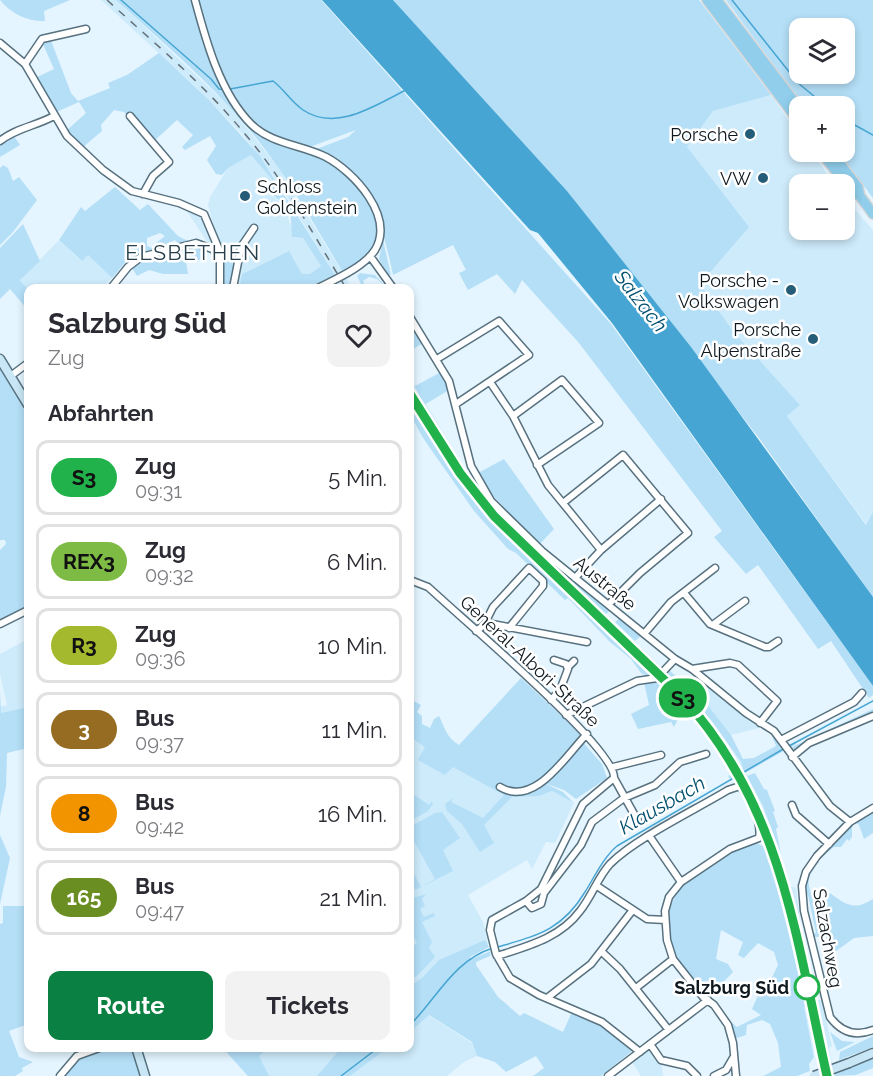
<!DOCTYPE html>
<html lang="de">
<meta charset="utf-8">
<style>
body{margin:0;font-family:Raleway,sans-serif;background:#f2f2f3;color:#2b2b33;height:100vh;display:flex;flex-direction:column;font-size:22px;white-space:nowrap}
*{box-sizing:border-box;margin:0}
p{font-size:20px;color:#7c7c81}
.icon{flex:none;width:33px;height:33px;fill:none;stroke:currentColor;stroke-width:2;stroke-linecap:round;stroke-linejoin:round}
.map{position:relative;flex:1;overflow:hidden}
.side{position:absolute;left:24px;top:284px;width:390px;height:768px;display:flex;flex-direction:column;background:#fff;border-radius:12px;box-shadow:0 3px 9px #0003}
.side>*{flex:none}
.badge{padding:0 12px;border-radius:20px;font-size:21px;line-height:39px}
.buttons{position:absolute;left:789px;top:18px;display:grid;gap:12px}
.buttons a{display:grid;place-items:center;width:66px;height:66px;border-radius:12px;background:#fff;box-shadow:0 3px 9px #0003;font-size:30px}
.map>.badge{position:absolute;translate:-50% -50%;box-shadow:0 0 0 3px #fff}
h2{padding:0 24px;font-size:22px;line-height:54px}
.round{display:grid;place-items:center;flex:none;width:63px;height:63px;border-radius:12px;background:#f2f2f3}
.head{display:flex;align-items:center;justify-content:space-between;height:102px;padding:0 24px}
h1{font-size:28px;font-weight:700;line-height:45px}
.primary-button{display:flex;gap:12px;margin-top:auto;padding:12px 24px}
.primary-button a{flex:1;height:69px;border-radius:12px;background:#0b8043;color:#fff;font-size:24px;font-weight:700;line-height:69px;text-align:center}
.primary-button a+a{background:#f2f2f3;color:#2b2b33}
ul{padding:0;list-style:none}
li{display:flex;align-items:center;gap:18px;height:75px;margin:0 12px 9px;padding:0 12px;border:3px solid #e1e1e2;border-radius:12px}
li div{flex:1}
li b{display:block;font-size:22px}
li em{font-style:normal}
li .badge{min-width:66px;font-weight:700;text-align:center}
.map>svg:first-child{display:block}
</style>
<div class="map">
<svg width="873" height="1076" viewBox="0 0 873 1076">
<rect width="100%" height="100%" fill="#e4f5ff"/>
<!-- built -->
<path fill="#ceebfb" d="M 101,0 L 116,0 L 231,108 L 277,166 L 352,288 L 356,288 L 343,288 L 281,187 L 243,135 L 196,87 Z
M 771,95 L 799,135 L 800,152 L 811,152 L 835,184 L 800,184 L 800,230 L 844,230 L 845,198 L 873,230 L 873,512 L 867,525 L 787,416 L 800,405 L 733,331 L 700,284 L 687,147 L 713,111 Z
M 251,155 L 276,184 L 266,191 L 290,210 L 288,218 L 295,238 L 303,238 L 321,266 L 310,274 L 302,274 L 289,251 L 242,274 L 239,288 L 231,288 L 208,205 L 210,197 L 228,168 Z
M 184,207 L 197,212 L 204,219 L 216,247 L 210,246 Z
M 59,240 L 81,261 L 88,255 L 112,278 L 105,285 L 108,288 L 28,290 L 20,280 Z
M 410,377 L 465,469 L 498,513 L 673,678 L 711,720 L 741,763 L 770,821 L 790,886 L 796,888 L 803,943 L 817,1000 L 822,1000 L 832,1046 L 829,1048 L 832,1063 L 822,1068 L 818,1052 L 814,1052 L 804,1007 L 807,1006 L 776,870 L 757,815 L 734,768 L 704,726 L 681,700 L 522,551 L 481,506 L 451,467 L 410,400 Z
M 28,639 L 28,707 L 1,713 L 0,707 L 7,705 L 0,674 L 0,654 Z
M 711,685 L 763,727 L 731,735 L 707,704 L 698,699 Z
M 410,731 L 539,796 L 552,791 L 574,803 L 555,843 L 546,842 L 532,869 L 527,860 L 468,895 L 483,922 L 488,944 L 455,961 L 410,1000 Z
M 428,1015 L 472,1043 L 477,1056 L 464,1062 L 447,1076 L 350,1076 L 389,1047 L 410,1047 L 410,1032 Z
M 650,1044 L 661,1060 L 663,1076 L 641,1076 L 630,1059 Z
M 222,1047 L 353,1047 L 328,1076 L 248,1076 Z"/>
<!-- green -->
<path fill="#b4dff7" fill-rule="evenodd" d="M 0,0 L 70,0 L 44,11 L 45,21 C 28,22 10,13 0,0 Z
M 116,0 L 192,0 C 201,32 216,89 240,113 C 249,122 263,135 275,141 C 297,152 323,155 342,171 C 362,187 389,224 371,250 C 364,260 352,265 342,271 C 313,222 285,172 248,128 C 209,81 161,41 116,0 Z
M 198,0 L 321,0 L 611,324 L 873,686 L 873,695 L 869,698 L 831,641 L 818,649 L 758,565 L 746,574 L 714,537 L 722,531 L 579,343 L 522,280 L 515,294 L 497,274 L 468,290 L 459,273 L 466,270 L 453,245 L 393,275 C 382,222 368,172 314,150 L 348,137 L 356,130 L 307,148 C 290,142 271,137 256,126 C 227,104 208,34 198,0 Z
M 393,0 L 699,0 L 771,95 L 713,111 L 687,147 L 749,227 L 700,284 L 733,331 L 800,405 L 787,416 L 866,525 L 873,512 L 873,597 L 759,438 L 567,191 Z
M 726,0 L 873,0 L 873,198 L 838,152 L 844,152 L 844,106 L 804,106 ZM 800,28 L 844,28 L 844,74 L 800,74 Z
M 50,38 L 71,93 L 78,101 L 110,88 L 108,83 L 127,75 L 159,53 L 209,100 L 259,155 L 335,275 L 311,288 L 239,288 L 242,274 L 289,251 L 302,274 L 310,274 L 321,266 L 303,238 L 292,237 C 291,227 292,216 288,207 L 266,190 L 276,184 L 251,155 L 228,168 L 222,175 L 216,174 L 207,160 L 216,146 L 210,136 L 185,150 L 182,147 L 193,135 L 177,120 L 153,142 L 124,112 L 114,110 L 101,125 L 102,131 L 82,148 L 66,131 L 86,113 L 79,102 L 54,113 L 35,78 L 54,69 L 42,42 Z
M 12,133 L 20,145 L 0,157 L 0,143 Z
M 3,165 L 8,168 L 13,181 L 19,177 L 37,200 L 13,232 L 0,245 L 0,168 Z
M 115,187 L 140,210 L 148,204 L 178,236 L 190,242 L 179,246 L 175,240 C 160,248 142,251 129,262 L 127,260 L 112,278 L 88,255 L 82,261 L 59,240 L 81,207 L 85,211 ZM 160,233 L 165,236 L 156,243 L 157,246 L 152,248 L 147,246 L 147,238 Z
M 23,224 L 40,261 L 20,280 L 28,290 L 28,310 L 10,289 L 0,299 L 0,248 Z
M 383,240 L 391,275 L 387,274 L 379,259 Z
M 191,246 L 200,247 L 203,259 L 186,262 L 188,274 L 163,274 L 149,270 L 137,276 L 132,268 L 135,261 Z
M 222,251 L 235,254 L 231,288 L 223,288 Z
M 360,273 L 375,275 L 387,288 L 377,279 L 369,277 L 363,281 L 366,288 L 363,288 L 357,276 Z
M 410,327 L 415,328 L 423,343 L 410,351 Z
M 0,369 L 28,410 L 28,607 L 0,621 L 0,550 L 6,544 L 5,540 L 0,540 Z
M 441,372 L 449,390 L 424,405 L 415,386 Z
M 410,400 C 434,441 459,482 490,518 C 540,575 601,624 657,676 L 646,676 L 641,673 L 631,659 L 610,642 L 568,598 L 565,600 L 516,553 L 508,549 L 474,511 L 423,438 L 410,414 Z
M 504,459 L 554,529 L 539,545 L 502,508 L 503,506 L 487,490 L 478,473 Z
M 551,563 L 553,563 L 611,609 L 606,614 Z
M 621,617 L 642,635 L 635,641 L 615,622 Z
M 669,670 L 707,704 L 731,735 L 743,759 L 754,758 L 776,746 L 772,736 L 775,734 L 782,748 L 795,742 L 796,744 L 731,781 L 728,776 L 743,768 L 741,762 L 711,720 L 666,672 Z
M 521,678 L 585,738 L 582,741 L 602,764 L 607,778 L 576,799 L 564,790 L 544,783 L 563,792 L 574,803 L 552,791 L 539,796 L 512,797 L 484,825 L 494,843 L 480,852 L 462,824 L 447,811 L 445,804 L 453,798 L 451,802 L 483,818 L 504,795 L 453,767 L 445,775 L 418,760 L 425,747 L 413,739 L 410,742 L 410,699 L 421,705 L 417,712 L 422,716 L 422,724 L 430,728 L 434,719 L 439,716 C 445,728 446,737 459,745 Z
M 660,678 L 681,700 L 676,701 L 682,711 L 674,727 L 671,722 L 638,729 L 631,714 L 649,705 L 644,682 Z
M 0,689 L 1,713 L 28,707 L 28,748 L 7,753 L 6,787 L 0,816 Z
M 873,709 L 873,713 L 795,752 L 792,747 Z
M 755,773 L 764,789 L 767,790 L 775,811 L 773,812 L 778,827 L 776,829 L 781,854 L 763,806 L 747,776 Z
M 410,792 L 429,805 L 432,801 L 433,804 L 428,811 L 410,821 Z
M 873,811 L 873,833 L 864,839 L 859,825 L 855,822 Z
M 442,812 L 460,838 L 443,850 L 453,871 L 415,890 L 410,876 L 414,874 L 421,887 L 435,879 L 410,834 L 410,827 L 435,813 Z
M 852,824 L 852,837 L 849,841 L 847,839 L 841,847 L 834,847 L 820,858 Z
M 0,835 L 10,858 L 0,904 Z
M 754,842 L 767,848 L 807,1006 L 804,1007 L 814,1057 L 809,1064 L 810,1071 L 797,1076 L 763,1076 L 781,1067 L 778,1043 L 770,1024 L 762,1020 L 747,1025 L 746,1035 L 734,1039 L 724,1016 L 737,1027 L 761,1015 L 752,1009 L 760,991 L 765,992 L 778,965 L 774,952 L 758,943 L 744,958 L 738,955 L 743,942 L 721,930 L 716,959 L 728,964 L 733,972 L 712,994 L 707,996 C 695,982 680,968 673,951 C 650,892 707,859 754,842 Z
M 817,861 L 819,862 C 803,881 809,884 814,903 L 830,893 C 846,905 854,911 873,899 L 873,936 L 854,938 L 828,957 L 832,945 L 826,937 L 813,937 L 812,934 L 816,933 L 808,895 L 804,896 L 807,877 Z
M 426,894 L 422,899 L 425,906 L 420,909 L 424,917 L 434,913 L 435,916 L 422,922 L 432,942 L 429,948 L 435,957 L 418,975 L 410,980 L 410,948 L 417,943 L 410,929 L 410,899 Z
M 3,906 L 28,906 L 26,939 L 28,939 L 28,1024 L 9,1031 L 19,1057 L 33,1062 L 22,1068 L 23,1071 L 15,1076 L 0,1076 L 0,924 L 3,923 Z
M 485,940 L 489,947 L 470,957 L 471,959 L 491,951 L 490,956 L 476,962 L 476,965 L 498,997 L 520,1016 L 524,1013 L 563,1032 L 572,1012 L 604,1026 L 632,1051 L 601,1076 L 533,1076 L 544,1068 L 536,1056 L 506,1072 L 495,1062 L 477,1056 L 472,1042 L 429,1015 L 410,1032 L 410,986 L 422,978 L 439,960 Z
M 830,1032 L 842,1041 L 855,1042 L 837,1051 Z
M 873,1036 L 873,1047 L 839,1060 L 840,1052 Z
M 70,1047 L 133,1047 L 141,1076 L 60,1076 L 83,1052 Z
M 222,1047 L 253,1047 L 255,1051 L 270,1047 L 259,1056 L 269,1076 L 248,1076 Z
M 342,1047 L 389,1047 L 350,1076 L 317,1076 Z
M 873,1059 L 873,1068 L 856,1075 L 835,1076 L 834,1074 Z"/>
<!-- water -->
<path fill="#46a5d2" d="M 322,0 L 393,0 L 567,191 L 691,347 L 873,597 L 873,686 L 612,323 L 538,233 L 530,230 Z"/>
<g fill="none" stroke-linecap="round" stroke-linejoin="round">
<!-- stream -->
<path stroke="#46a5d2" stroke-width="1.5" d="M 121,0 L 211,79 L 219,89 L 226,90
M 732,0 L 798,83 L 826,106
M 230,89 L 273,81 C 284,89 291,102 303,110 C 336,132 374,106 404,91
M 844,119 L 873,135
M 789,746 L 873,701
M 498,947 C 538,935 562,930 585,892 C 595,876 603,858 617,846 L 785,748
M 410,1025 C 437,998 454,960 493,948
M 341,1076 L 379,1047"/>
<defs>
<path id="street" d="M 195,0 C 206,41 220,93 251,124 C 271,144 302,145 326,157 C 354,172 395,216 375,250 C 364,267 336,279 318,288
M 0,43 L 25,64 L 67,136 L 103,170 L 132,191 L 179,203 L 204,214 L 220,252 L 220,288
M 25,64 L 42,39 L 86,29
M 130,116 L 169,162 L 153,176 L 143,194
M 0,141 C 16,128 36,126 54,116
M 370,256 L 393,288
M 111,288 L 128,267 L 141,257 L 196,243 L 220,252
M 233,288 L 241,247 L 254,228
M 410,317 L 449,381 L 471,466 L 491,501 L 542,551 L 675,659 L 692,669 L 746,713 L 774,731 L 830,806 L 850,822
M 437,359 L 499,321 L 529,355 L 456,404
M 12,375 L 28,363
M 490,382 L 513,416 L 548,485 L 601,550
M 513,416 L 562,380 L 599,423 L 537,465
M 563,503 L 623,455 L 688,533 L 640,573 L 609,604
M 575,578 L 601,550 L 661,499
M 410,580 L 428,587 L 438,596 C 466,622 617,750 614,778 L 583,804 L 541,889 L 526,901 L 492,920 L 490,930 L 496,954 L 510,978 L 539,995 L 602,1022 L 640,1052
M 684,593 L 710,624 L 765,647 L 769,647 L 778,641
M 485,623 L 493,607 L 529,568 L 543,581 L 543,586 L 509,628
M 0,624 L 28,610
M 714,624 L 745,601
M 476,631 L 487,623 L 587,642
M 644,634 L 671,602 L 715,568
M 568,667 L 574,661
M 692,669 L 730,663 L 738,665 L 777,701 L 760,723
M 551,700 L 560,690 L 568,669 L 566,664 L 554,660
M 566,715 L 637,681 L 657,678 L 675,659
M 781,740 L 854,702 L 862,693
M 792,757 L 809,743 L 873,716
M 613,767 L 661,755
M 614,778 L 639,823
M 500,787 C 535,808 566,755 587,734
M 792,805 L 796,815 L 829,844
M 873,808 L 850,822 L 817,856 L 806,872 L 802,886 L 804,911 L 830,1017 C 841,1032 855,1037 873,1030
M 650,837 L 681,882
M 597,886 L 647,919 L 665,920
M 526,901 L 532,908 L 541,904 L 544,893 L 581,845 L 592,822 L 624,798 L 655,785 L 680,762 L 706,754
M 602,952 L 620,969 L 668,1029
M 497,956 C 528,946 560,938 580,911 C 592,896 598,877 610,864 C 636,838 695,810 728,790 L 740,786 C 750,796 762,823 759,838 L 730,849 L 681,882 L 669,897 L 665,911 L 667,940 L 673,959 L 703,997 L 714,1005 L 728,1025 L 733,1043 L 736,1076
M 636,988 L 673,959
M 547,998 L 591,964 L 632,911
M 650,1044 L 661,1060 L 687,1066 L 697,1076
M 60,1076 L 77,1056 L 102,1047
M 608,1076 L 708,1000
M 714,1076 L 726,1070 L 733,1058"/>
<path id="secondary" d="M 0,359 L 28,405
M 136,1047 L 145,1076
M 849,1063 L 873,1053"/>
<path id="primary" d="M 707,0 L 800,123
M 717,0 L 800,109
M 821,152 L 852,192 L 860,196
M 831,152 L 858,187 L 860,196 L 873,214"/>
</defs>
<!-- street casing -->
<use href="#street" stroke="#57717f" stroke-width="9"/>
<!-- secondary casing -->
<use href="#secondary" stroke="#57717f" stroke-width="11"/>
<!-- primary casing -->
<use href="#primary" stroke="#d4d5d6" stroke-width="12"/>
<!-- street -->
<use href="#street" stroke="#fff" stroke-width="6"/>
<!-- secondary -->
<use href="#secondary" stroke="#c8e6f5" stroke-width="8"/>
<!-- primary -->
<use href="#primary" stroke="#90ceeb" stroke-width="9"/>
<!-- rail -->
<path stroke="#647179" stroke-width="1.5" stroke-dasharray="8 8" stroke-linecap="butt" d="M 107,0 C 154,43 204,84 245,134 C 285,181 314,236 346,288
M 410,387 L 457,463 L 496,514 L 686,696 C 784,803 799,939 831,1076"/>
<defs>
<path id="secondary-bridge" d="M 814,1076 L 849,1063"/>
</defs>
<!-- secondary-bridge casing -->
<use href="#secondary-bridge" stroke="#57717f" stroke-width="11" stroke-linecap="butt"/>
<!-- secondary-bridge -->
<use href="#secondary-bridge" stroke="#c8e6f5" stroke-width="8"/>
</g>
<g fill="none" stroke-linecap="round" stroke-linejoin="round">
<defs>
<path id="line" d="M 410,394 L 460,473 L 494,516 L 683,698 C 782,806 796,939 827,1076"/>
</defs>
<!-- line casing -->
<use href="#line" stroke="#fff" stroke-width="14"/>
<!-- line -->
<use href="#line" stroke="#22b24c" stroke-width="9"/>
</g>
<!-- markers -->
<g fill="#255c77" stroke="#fff" stroke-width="2">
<circle cx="750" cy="134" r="6"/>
<circle cx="763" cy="178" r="6"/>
<circle cx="245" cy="196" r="6"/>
<circle cx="791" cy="290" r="6"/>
<circle cx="813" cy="339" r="6"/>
</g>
<circle fill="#fff" stroke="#22b24c" stroke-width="3" cx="807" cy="987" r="12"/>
<g text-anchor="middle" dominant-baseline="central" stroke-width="5" stroke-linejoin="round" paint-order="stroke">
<!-- poi labels -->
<g font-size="18" fill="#0e181e" stroke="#fff" text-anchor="end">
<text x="738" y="134">Porsche</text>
<text x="751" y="178">VW</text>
<text x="257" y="186" text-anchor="start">Schloss<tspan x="257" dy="21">Goldenstein</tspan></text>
<text x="779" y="280">Porsche -<tspan x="779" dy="21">Volkswagen</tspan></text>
<text x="801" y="329">Porsche<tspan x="801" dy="21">Alpenstraße</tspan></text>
</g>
<!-- street labels -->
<g font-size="18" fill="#0e181e" stroke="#fff">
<text transform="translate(605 583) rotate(39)">Austraße</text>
<text transform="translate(530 661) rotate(43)">General-Albori-Straße</text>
<text transform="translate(828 938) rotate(80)">Salzachweg</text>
</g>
<!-- stop labels -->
<g font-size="18" font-weight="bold" fill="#0e181e" stroke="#fff" text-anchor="end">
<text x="789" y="987">Salzburg Süd</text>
</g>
<!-- water labels -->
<g font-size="20" font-style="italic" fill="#00506f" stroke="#fff">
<text transform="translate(641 301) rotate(52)">Salzach</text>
<text transform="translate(662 805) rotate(-30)">Klausbach</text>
</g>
<!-- quarter labels -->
<g font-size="21" letter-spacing="1.5" fill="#29414e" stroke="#fff">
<text x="193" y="252">ELSBETHEN</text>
</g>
</g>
</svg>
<div class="buttons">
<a><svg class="icon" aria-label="layers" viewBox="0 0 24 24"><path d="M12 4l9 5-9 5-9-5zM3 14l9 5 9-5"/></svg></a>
<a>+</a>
<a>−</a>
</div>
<b class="badge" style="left:683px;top:698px;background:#22b24c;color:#111">S3</b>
<section class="side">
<div class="head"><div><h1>Salzburg Süd</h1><p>Zug</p></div><a class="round"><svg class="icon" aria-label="heart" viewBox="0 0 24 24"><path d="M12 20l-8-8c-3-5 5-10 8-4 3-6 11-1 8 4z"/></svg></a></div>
<h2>Abfahrten</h2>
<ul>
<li><span class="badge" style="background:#22b24c;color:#111">S3</span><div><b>Zug</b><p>09:31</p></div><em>5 Min.</em></li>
<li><span class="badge" style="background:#7ebb45;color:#111">REX3</span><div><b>Zug</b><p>09:32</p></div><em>6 Min.</em></li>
<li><span class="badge" style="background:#a4b92e;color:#111">R3</span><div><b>Zug</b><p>09:36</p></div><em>10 Min.</em></li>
<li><span class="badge" style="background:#966c22;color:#fff">3</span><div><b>Bus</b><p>09:37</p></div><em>11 Min.</em></li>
<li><span class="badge" style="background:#f29400;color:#111">8</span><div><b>Bus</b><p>09:42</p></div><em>16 Min.</em></li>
<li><span class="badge" style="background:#6b8e23;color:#fff">165</span><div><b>Bus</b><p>09:47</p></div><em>21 Min.</em></li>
</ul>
<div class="primary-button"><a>Route</a><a>Tickets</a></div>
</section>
</div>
